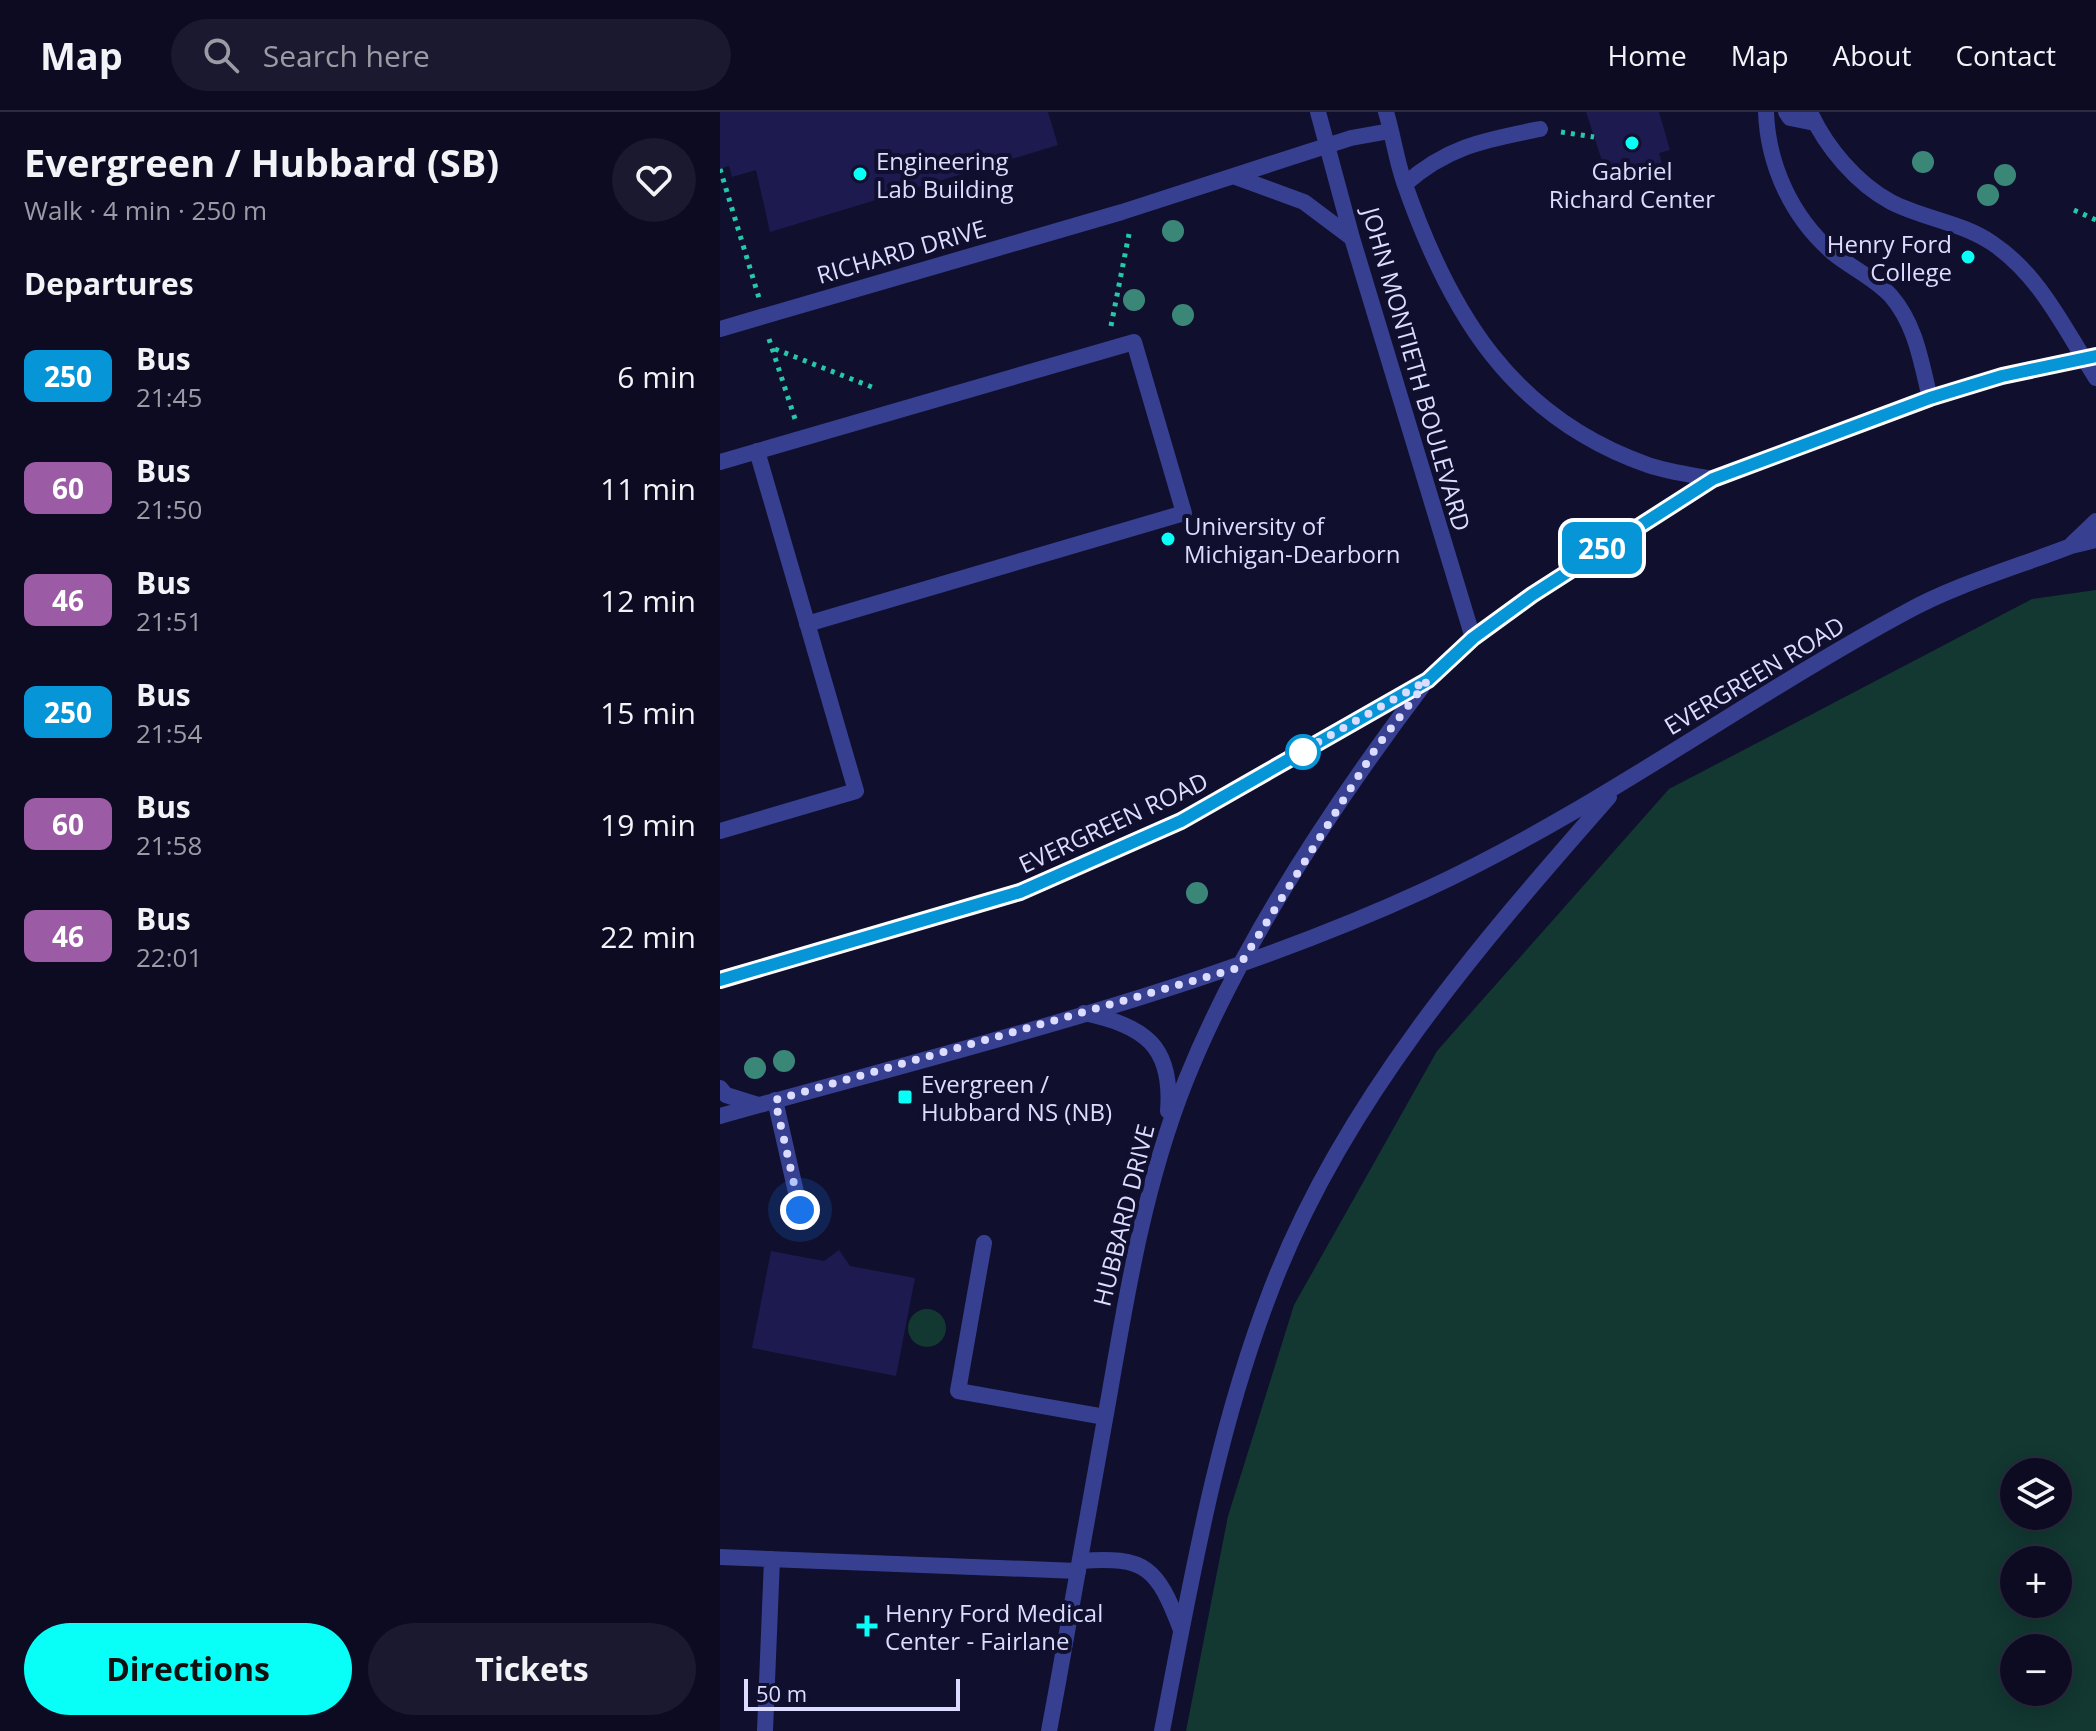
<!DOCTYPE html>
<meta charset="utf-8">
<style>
body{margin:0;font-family:"Open Sans",sans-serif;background:#1a192f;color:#f1f3f6;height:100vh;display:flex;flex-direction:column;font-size:30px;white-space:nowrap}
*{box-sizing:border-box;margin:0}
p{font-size:26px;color:#9a9ba5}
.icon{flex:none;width:44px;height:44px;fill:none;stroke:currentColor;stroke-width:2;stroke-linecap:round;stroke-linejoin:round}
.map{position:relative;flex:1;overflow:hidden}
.sheet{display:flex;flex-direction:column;background:#0c0b22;width:720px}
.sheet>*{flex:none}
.badge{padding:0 16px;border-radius:12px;font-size:28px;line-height:52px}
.tools{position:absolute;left:1280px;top:1346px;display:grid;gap:16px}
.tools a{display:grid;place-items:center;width:72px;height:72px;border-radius:50%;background:#0c0b22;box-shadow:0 4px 20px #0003,0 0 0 2px #2c2b40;font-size:40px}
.scale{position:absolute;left:24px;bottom:20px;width:216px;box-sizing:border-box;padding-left:8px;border:4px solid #dbdcff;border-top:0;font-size:22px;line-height:28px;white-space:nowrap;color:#dbdcff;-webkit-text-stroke:6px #100f2d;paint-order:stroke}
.you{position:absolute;width:40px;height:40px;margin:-20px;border:6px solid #fff;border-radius:50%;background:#1a73e8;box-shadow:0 0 0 12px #1a73e833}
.map>.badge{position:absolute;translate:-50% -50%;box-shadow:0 0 0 4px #fff}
h2{padding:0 24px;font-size:30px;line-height:72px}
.round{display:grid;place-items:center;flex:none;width:84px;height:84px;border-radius:42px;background:#1a192f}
.head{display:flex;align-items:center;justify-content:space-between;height:136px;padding:0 24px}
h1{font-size:38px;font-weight:700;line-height:60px}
.primary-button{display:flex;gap:16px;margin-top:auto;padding:16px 24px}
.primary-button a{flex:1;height:92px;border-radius:48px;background:#07fff7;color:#111;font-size:32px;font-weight:700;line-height:92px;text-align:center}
.primary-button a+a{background:#1a192f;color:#f1f3f6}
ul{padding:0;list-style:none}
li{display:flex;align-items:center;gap:24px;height:112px;padding:0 24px}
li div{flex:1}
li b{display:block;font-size:30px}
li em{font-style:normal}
li .badge{min-width:88px;font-weight:700;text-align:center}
header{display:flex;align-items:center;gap:48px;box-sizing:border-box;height:112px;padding:0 40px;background:#0c0b22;border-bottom:2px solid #2c2b40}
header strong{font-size:38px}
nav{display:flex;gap:44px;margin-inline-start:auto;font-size:28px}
.search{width:560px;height:72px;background:#1a192f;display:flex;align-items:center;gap:20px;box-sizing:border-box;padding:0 28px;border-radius:44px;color:#9a9ba5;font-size:30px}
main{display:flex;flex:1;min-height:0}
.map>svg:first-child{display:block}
</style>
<header>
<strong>Map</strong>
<div class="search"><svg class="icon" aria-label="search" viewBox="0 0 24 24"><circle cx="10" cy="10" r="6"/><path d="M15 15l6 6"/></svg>Search here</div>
<nav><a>Home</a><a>Map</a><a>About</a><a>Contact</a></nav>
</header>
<main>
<section class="sheet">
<div class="head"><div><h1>Evergreen / Hubbard (SB)</h1><p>Walk · 4 min · 250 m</p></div><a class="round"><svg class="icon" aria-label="heart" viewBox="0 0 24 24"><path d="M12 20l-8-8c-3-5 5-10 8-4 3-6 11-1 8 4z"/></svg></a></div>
<h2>Departures</h2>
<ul>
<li><span class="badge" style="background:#0696d7;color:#fff">250</span><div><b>Bus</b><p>21:45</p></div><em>6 min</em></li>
<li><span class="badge" style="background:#9b5ba5;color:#fff">60</span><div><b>Bus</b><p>21:50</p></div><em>11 min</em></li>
<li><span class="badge" style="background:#9b5ba5;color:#fff">46</span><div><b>Bus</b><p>21:51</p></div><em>12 min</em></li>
<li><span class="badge" style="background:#0696d7;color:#fff">250</span><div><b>Bus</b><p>21:54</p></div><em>15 min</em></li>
<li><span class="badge" style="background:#9b5ba5;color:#fff">60</span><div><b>Bus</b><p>21:58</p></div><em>19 min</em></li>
<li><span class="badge" style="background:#9b5ba5;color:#fff">46</span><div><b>Bus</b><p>22:01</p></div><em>22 min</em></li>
</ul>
<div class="primary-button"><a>Directions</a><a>Tickets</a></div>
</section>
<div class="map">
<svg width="1376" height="1619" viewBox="0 0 1376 1619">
<rect width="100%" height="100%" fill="#100f2d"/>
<!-- green -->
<path fill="#123831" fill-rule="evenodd" d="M 1376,478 L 1376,1619 L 466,1619 L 508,1404 L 574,1193 L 717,939 L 949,677 L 1312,487 ZM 1294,1360 L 1338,1360 L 1338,1404 L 1294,1404 ZM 1294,1448 L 1338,1448 L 1338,1492 L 1294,1492 ZM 1294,1536 L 1338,1536 L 1338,1580 L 1294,1580 Z
M188 1216a19 19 0 1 1 38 0a19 19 0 1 1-38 0Z"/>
<!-- building -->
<path fill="#1d1a50" d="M 0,0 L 328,0 L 338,33 L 50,120 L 36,58 L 12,65 L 9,54 L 0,57 Z
M 866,0 L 939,0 L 950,38 L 939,41 L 942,52 L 900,64 L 897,58 L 886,61 Z
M 119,1138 L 130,1154 L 195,1166 L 176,1264 L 32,1236 L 51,1139 L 104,1149 Z"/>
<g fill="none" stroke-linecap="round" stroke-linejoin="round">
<!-- path -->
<path stroke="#26c8a9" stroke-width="5" stroke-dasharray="4 6" stroke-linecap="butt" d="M 841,20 L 874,25
M 0,57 L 39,186
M 1354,98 L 1376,108
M 391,214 L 409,122
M 49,227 L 75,307
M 55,237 L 157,277"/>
<!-- service -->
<path stroke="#373f90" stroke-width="16" d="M 1046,0 C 1048,54 1072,105 1112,140 C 1130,155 1156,167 1171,184 C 1196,213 1201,250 1210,286
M 1066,0 L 1070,6 L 1095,11
M 1090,0 C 1106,35 1136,71 1171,90 C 1204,107 1241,110 1272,131 C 1314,159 1338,204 1363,245
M 685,72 C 728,34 765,28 820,17
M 0,350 L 414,230 L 464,401 L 87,512
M 0,719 L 136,679 L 37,339
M 55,988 L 80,1098
M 264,1131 L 238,1279 L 385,1305
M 0,1445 L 358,1459
M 45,1619 L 52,1447"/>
<!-- minor -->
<path stroke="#373f90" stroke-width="16" d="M 598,0 L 632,126 L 753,526
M 666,0 C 673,23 676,47 684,70 C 729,200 791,305 928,353 C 949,360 972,363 993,367
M 513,64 L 584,90 L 632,126
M 0,217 L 402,100 L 631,26 L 670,19"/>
<!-- tertiary -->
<path stroke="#373f90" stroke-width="16" d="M 1363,245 L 1376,266
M 1352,432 L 1376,409
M 0,868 L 300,780 L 461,709 L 708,568 L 753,526 L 812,483 L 993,367 L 1210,286 L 1282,264 L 1376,244
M 364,901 C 424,914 453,933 448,999
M 0,976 L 6,983 L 38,993
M 0,1004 C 235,938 484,880 705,778 C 874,700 1023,588 1186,500 C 1237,472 1297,455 1351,434 L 1376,428
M 360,1449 C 426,1444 437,1455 461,1518
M 329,1619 C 350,1506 370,1393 390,1279 C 408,1174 426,1068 466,968 C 521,831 613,693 702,575
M 442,1619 C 471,1470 496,1320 551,1178 C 622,991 759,833 889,685"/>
</g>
<!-- trees -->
<g fill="#3a8777">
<circle cx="1203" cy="50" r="11"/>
<circle cx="1285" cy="63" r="11"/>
<circle cx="1268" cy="83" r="11"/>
<circle cx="453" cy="119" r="11"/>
<circle cx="414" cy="188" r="11"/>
<circle cx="463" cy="203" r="11"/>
<circle cx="477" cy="781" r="11"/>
<circle cx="64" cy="949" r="11"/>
<circle cx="35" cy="956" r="11"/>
</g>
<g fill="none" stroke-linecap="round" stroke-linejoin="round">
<defs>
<path id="line" d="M 0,868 L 300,780 L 461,709 L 708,568 L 753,526 L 812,483 L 993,367 L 1210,286 L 1282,264 L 1376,244"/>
</defs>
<!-- line casing -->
<use href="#line" stroke="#fff" stroke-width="18"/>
<!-- line -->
<use href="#line" stroke="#0696d7" stroke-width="12"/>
<!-- walk -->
<path stroke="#dbdcff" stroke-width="8" stroke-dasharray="0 14.4" d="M 80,1098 L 55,988 L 518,856 L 656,636 L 708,568 L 579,641 L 583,640"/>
</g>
<!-- markers -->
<g fill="#07fff7" stroke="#100f2d" stroke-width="3">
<circle cx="912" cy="31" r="8"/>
<circle cx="140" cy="62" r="8"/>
<circle cx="1248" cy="145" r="8"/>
<circle cx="448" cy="427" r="8"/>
<rect x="177" y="977" width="16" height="16" rx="4"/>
<path d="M143 1502h8v8h8v8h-8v8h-8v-8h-8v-8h8z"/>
</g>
<circle fill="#fff" stroke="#0696d7" stroke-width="4" cx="583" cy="640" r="16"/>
<g text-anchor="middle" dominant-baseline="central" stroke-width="8" stroke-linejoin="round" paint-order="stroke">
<!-- poi labels -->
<g font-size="24" fill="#dbdcff" stroke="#100f2d" text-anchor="start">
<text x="156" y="48">Engineering<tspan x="156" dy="28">Lab Building</tspan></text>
<text x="912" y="58" text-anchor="middle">Gabriel<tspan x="912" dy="28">Richard Center</tspan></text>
<text x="1232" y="131" text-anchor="end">Henry Ford<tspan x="1232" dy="28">College</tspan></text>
<text x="464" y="413">University of<tspan x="464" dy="28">Michigan-Dearborn</tspan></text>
<text x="201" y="971">Evergreen /<tspan x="201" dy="28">Hubbard NS (NB)</tspan></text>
<text x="165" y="1500">Henry Ford Medical<tspan x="165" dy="28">Center - Fairlane</tspan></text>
</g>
<!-- street labels -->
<g font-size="24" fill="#dbdcff" stroke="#100f2d">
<text transform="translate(181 139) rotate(-16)">RICHARD DRIVE</text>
<text transform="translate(697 257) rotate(74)">JOHN MONTIETH BOULEVARD</text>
<text transform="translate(1034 563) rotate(-31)">EVERGREEN ROAD</text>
<text transform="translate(393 710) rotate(-25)">EVERGREEN ROAD</text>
<text transform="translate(403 1103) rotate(-76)">HUBBARD DRIVE</text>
</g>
</g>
</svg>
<div class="tools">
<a><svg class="icon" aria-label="layers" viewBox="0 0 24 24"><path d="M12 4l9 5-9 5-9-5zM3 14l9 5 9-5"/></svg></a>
<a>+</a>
<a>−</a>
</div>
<div class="scale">50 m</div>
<div class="you" style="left:80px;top:1098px"></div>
<b class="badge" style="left:882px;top:436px;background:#0696d7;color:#fff">250</b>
</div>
</main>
